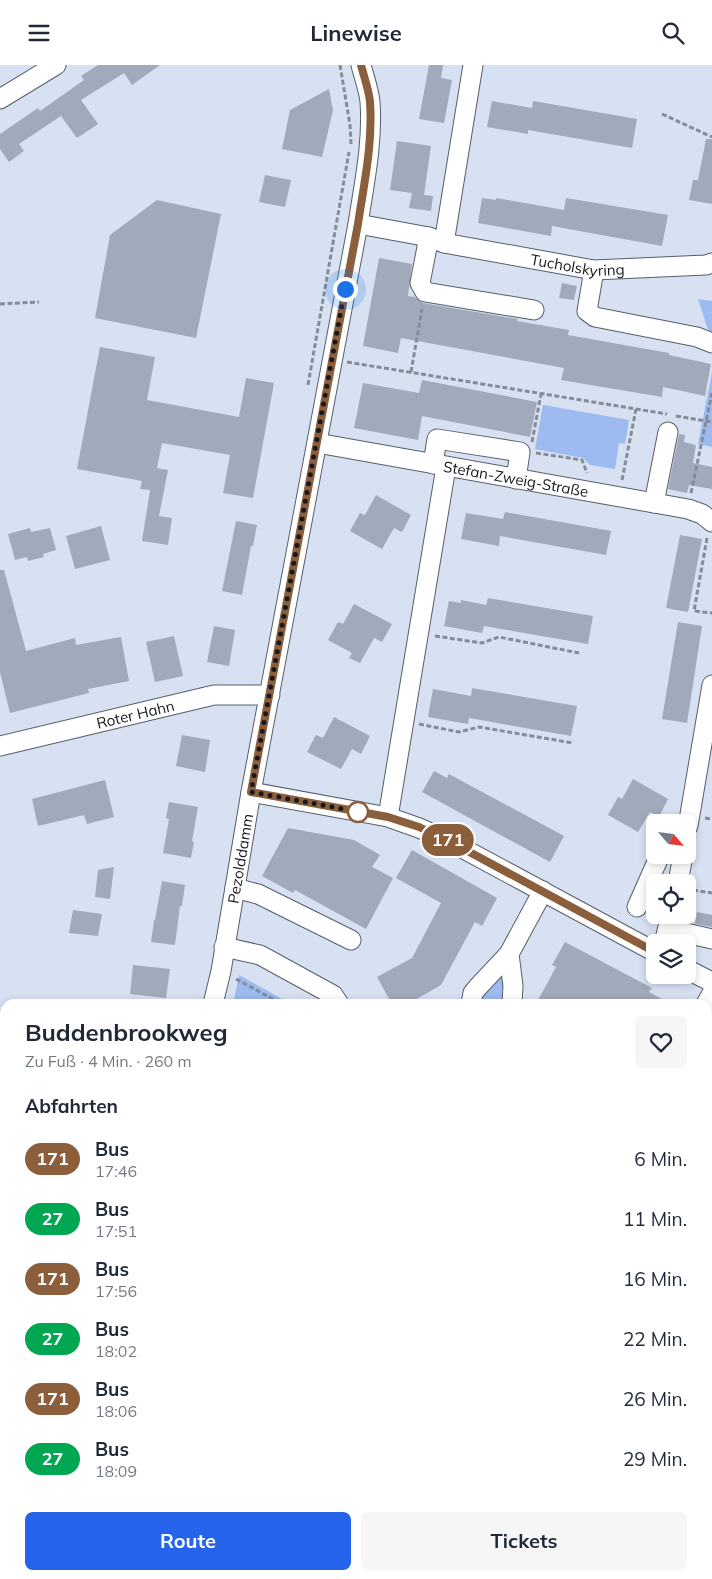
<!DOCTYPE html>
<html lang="de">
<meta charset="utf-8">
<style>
body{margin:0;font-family:Mulish,sans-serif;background:#f6f6f7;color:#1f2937;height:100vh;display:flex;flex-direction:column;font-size:19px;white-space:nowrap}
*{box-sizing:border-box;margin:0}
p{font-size:16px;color:#747a83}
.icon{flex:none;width:28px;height:28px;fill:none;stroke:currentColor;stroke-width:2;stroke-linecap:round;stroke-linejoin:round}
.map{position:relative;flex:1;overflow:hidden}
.side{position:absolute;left:0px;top:934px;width:712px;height:581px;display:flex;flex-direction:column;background:#fff;border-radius:15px 15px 0 0;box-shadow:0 2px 8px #0003}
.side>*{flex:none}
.badge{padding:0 10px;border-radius:16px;font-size:18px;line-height:32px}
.needle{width:32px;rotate:118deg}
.tools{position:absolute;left:646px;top:749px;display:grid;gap:10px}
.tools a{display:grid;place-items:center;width:50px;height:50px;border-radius:8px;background:#fff;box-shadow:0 2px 8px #0003;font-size:25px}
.you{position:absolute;width:25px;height:25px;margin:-12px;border:4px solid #fff;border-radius:50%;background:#1a73e8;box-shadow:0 0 0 8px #1a73e833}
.map>.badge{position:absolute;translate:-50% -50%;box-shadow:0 0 0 2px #fff}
h2{padding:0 25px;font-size:19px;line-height:45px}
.round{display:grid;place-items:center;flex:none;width:52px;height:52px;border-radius:8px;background:#f6f6f7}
.overview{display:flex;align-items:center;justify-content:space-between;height:85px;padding:0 25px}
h1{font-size:24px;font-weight:700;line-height:38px}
.action{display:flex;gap:10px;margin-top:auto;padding:10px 25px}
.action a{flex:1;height:58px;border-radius:8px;background:#2563eb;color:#fff;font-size:20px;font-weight:700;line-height:58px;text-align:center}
.action a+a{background:#f6f6f7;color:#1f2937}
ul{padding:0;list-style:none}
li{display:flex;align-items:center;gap:15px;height:60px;padding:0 25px}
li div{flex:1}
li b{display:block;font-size:19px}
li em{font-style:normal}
li .badge{min-width:55px;font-weight:700;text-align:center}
header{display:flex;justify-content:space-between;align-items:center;height:65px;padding:0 25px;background:#fff;font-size:22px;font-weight:700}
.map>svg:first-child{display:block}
</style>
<header><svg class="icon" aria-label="menu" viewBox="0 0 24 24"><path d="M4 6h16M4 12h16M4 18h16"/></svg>Linewise<svg class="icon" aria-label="search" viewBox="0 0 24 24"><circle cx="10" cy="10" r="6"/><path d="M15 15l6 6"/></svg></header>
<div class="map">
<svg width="712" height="1514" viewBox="0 0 712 1514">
<rect width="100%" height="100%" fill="#d7e1f2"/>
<!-- green -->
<path fill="#9dbbf1" d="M 698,234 L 712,236 L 712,277 Z
M 712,307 L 712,382 L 698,379 Z
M 543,340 L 629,355 L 625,379 L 619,378 L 615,404 L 590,400 L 583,393 L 535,384 Z
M 239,910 L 291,939 L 233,939 Z
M 498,911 L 506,914 L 505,939 L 478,939 L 481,928 Z
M 5,1270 L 5,1510 L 152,1510 L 152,1514 L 0,1514 L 0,1276 Z
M 708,1356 L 712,1360 L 712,1514 L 531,1514 L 529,1510 L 708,1510 Z
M 200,1510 L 370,1510 L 373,1514 L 200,1514 Z
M 398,1510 L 519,1510 L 521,1514 L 400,1514 Z"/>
<!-- building -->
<path fill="#a0aaba" d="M 98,0 L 160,0 L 132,20 L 124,8 L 81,35 L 98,59 L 77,73 L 61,51 L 19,79 L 24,86 L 9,97 L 0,84 L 0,69 L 38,43 L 40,46 L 84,15 L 81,11 Z
M 429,0 L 443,0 L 441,13 L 452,15 L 444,58 L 419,54 Z
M 329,24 L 333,45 L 322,92 L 282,84 L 290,45 Z
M 492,36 L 532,43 L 533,36 L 637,54 L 632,83 L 528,65 L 528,69 L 487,62 Z
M 706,74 L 712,74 L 712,139 L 689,135 L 693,115 L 698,115 Z
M 397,76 L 431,81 L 424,130 L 433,131 L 431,146 L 409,143 L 412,128 L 390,125 Z
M 265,110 L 291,115 L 285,142 L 259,137 Z
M 482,133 L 496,135 L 496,133 L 564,145 L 566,133 L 668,150 L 662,181 L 552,161 L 551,171 L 478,158 Z
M 157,135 L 221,149 L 196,273 L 95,253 L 110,170 Z
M 379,193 L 412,199 L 408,231 L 415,232 L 423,238 L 518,254 L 517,256 L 569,265 L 568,270 L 669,288 L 669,290 L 711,299 L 705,331 L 663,322 L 662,332 L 561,315 L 564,303 L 401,273 L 398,288 L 363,281 Z
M 562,218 L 577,221 L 574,235 L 559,233 Z
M 100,282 L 155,292 L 147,335 L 239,352 L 246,313 L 274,318 L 253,433 L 223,428 L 230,390 L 162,378 L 157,403 L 168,405 L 159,451 L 172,453 L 168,480 L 142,476 L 150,425 L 140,424 L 142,416 L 77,404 Z
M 422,315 L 537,337 L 530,372 L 422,351 L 418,375 L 354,363 L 363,318 L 419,328 Z
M 679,369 L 685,370 L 684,377 L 696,380 L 693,398 L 712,402 L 712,424 L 689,420 L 687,428 L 668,424 Z
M 376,430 L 411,450 L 402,467 L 394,463 L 382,484 L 350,466 L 360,448 L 365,450 Z
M 505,447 L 611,466 L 606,490 L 500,471 L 499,481 L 461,474 L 466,448 L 503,454 Z
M 236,456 L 257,460 L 253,481 L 251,481 L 242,530 L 222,526 Z
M 101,461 L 110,495 L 75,504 L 66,471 Z
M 30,463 L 31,467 L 50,463 L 56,485 L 43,489 L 44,492 L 28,496 L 27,492 L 15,495 L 8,469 Z
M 680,470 L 702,474 L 688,547 L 666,543 Z
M 0,505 L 4,505 L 26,586 L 75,573 L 76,580 L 121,572 L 129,616 L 88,624 L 89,628 L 10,648 L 0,607 Z
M 488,533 L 593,551 L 588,579 L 484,561 L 482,568 L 444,561 L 449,536 L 461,538 L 461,535 L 486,540 Z
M 354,539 L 392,559 L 382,577 L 374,573 L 360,598 L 349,593 L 352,588 L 328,575 L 338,557 L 343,559 Z
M 678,557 L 702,561 L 687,658 L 662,654 Z
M 214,561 L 235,565 L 229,601 L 207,597 Z
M 174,571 L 183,611 L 155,617 L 146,577 Z
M 472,623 L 577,641 L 571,671 L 469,653 L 468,659 L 428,652 L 433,624 L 471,631 Z
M 334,652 L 370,671 L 361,689 L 352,684 L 341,704 L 307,687 L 316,670 L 323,673 Z
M 182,670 L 210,675 L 205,707 L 176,701 Z
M 434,706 L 447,713 L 449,709 L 564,771 L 550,797 L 422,727 Z
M 633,714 L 668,734 L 659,752 L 650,747 L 638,767 L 608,750 L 618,732 L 622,734 Z
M 105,715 L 114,752 L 87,759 L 84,750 L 38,761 L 32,734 Z
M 169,737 L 198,742 L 192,776 L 194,777 L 191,793 L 163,788 L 169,754 L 166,753 Z
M 288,763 L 354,775 L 380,790 L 372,802 L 393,813 L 366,864 L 295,825 L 293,828 L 262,811 Z
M 412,785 L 497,833 L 482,861 L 475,857 L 441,920 L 408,939 L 392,939 L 377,912 L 412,893 L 441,838 L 396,813 Z
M 114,802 L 110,834 L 95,832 L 98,805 Z
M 162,816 L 185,820 L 182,841 L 180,841 L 175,880 L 151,877 L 154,855 L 155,855 Z
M 73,845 L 102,849 L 98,871 L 69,868 Z
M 697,847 L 712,850 L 712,862 L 695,859 Z
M 565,877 L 652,923 L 649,927 L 671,939 L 536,939 L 556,902 L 552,900 Z
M 133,900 L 170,904 L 166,933 L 130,929 Z"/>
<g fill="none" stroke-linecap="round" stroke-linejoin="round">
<defs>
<g id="minor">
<path d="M 0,34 L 56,0"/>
<path id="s1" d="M 358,159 L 429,172 L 444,178 L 594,205 L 706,200 L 712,198"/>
<path d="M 429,172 L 420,218 L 425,227 L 534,245"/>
<path d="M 444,178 L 473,0"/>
<path d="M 594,205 L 587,246 L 595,252 L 697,272 L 712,278"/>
<path id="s2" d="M 317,378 L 688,444 L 702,449 L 712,457"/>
<path d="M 433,399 L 437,374 L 520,387 L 516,414"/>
<path d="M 654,438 L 668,367"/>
<path id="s3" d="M 0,681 L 214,630 L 270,630"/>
<path d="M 251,727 L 388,752 L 419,763 L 449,776 L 655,887"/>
<path d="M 388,752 L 446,402"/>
<path d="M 688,761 L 712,620"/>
<path d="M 678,818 L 683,790"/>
<path d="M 235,823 L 258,829 L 351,875"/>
<path d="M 637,842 L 660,790"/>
<path d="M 668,864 L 712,874"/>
<path d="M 664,878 L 671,850"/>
<path d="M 224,882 L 260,890 L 333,930 L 339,939"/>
<path d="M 509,889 L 513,921 L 512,939"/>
<path d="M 688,905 L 712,917"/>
<path id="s4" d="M 213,939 L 221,906 L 251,727 L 358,159 C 364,119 373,78 370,37 C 369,25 364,12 361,0"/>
<path d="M 471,939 L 473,928 L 478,922 L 509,889 L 543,826"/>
<path d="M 706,939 L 712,928"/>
<path d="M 388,1510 L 390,1514"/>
<path d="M 183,1514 L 183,1510"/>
</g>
</defs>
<!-- minor casing -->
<use href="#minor" stroke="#565e6d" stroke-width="21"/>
<!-- path -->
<path stroke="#858c98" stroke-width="3" stroke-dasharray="5 2.5" stroke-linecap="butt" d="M 340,0 L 350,60 L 351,79
M 662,49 L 712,72
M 0,239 L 39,237
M 347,297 L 667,349
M 411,307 L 422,244
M 308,320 L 349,87
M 676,351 L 712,357
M 532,377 L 541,329
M 536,388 L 582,395 L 587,408
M 622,415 L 636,344
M 691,428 L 712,328
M 707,473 L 694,546 L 712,548
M 435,571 L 482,578 L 499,572 L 579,588
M 419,659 L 459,667 L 479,662 L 573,678
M 705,753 L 712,754
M 693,825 L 712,828
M 236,914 L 282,939
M 708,1012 L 712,1014
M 708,1094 L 712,1096
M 708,1174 L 712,1176
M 708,1459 L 712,1464
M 161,1510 L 161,1514"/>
<!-- minor -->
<use href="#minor" stroke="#fff" stroke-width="19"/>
</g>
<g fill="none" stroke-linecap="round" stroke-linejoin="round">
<defs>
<path id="line" d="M 361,0 C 364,12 369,25 370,37 C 373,78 364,119 358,159 L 251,727 L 388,752 L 419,762 L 449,776 L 655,887"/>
</defs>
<!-- line casing -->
<use href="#line" stroke="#fff" stroke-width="11"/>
<!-- line -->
<use href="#line" stroke="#8b5e3c" stroke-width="8"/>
<!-- walk -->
<path stroke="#16191f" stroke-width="5" stroke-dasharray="0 9" d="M 345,224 L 251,727 L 360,747 L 358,747"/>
</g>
<!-- markers -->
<circle fill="#fff" stroke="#8b5e3c" stroke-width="2.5" cx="358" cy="747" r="10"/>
<g text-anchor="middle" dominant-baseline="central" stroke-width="4" stroke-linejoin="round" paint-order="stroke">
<!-- street labels -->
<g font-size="15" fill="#16191f" stroke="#fff">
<text stroke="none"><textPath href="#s1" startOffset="224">Tucholskyring</textPath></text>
<text stroke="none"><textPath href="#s2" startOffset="202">Stefan-Zweig-Straße</textPath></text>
<text stroke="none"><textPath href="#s3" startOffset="139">Roter Hahn</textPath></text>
<text stroke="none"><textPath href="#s4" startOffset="148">Pezolddamm</textPath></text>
</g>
</g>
</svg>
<div class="tools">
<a><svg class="needle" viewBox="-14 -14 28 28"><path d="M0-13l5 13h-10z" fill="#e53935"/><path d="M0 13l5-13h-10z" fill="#747a83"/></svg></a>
<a><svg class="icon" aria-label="locate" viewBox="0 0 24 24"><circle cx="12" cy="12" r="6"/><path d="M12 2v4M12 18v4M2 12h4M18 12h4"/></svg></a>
<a><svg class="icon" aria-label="layers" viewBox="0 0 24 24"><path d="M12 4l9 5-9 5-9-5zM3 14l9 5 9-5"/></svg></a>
</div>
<div class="you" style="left:345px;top:224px"></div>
<b class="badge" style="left:448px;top:775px;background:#8b5e3c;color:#fff">171</b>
<section class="side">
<div class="overview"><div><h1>Buddenbrookweg</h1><p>Zu Fuß · 4 Min. · 260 m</p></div><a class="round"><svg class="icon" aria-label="heart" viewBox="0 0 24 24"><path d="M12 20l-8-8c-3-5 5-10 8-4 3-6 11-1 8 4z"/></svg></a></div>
<h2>Abfahrten</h2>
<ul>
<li><span class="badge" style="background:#8b5e3c;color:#fff">171</span><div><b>Bus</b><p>17:46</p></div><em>6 Min.</em></li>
<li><span class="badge" style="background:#00a651;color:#fff">27</span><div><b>Bus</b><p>17:51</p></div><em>11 Min.</em></li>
<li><span class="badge" style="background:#8b5e3c;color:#fff">171</span><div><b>Bus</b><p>17:56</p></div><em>16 Min.</em></li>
<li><span class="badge" style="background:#00a651;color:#fff">27</span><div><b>Bus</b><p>18:02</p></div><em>22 Min.</em></li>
<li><span class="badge" style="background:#8b5e3c;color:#fff">171</span><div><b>Bus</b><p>18:06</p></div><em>26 Min.</em></li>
<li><span class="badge" style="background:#00a651;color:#fff">27</span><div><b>Bus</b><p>18:09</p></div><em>29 Min.</em></li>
</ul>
<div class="action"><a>Route</a><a>Tickets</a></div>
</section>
</div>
